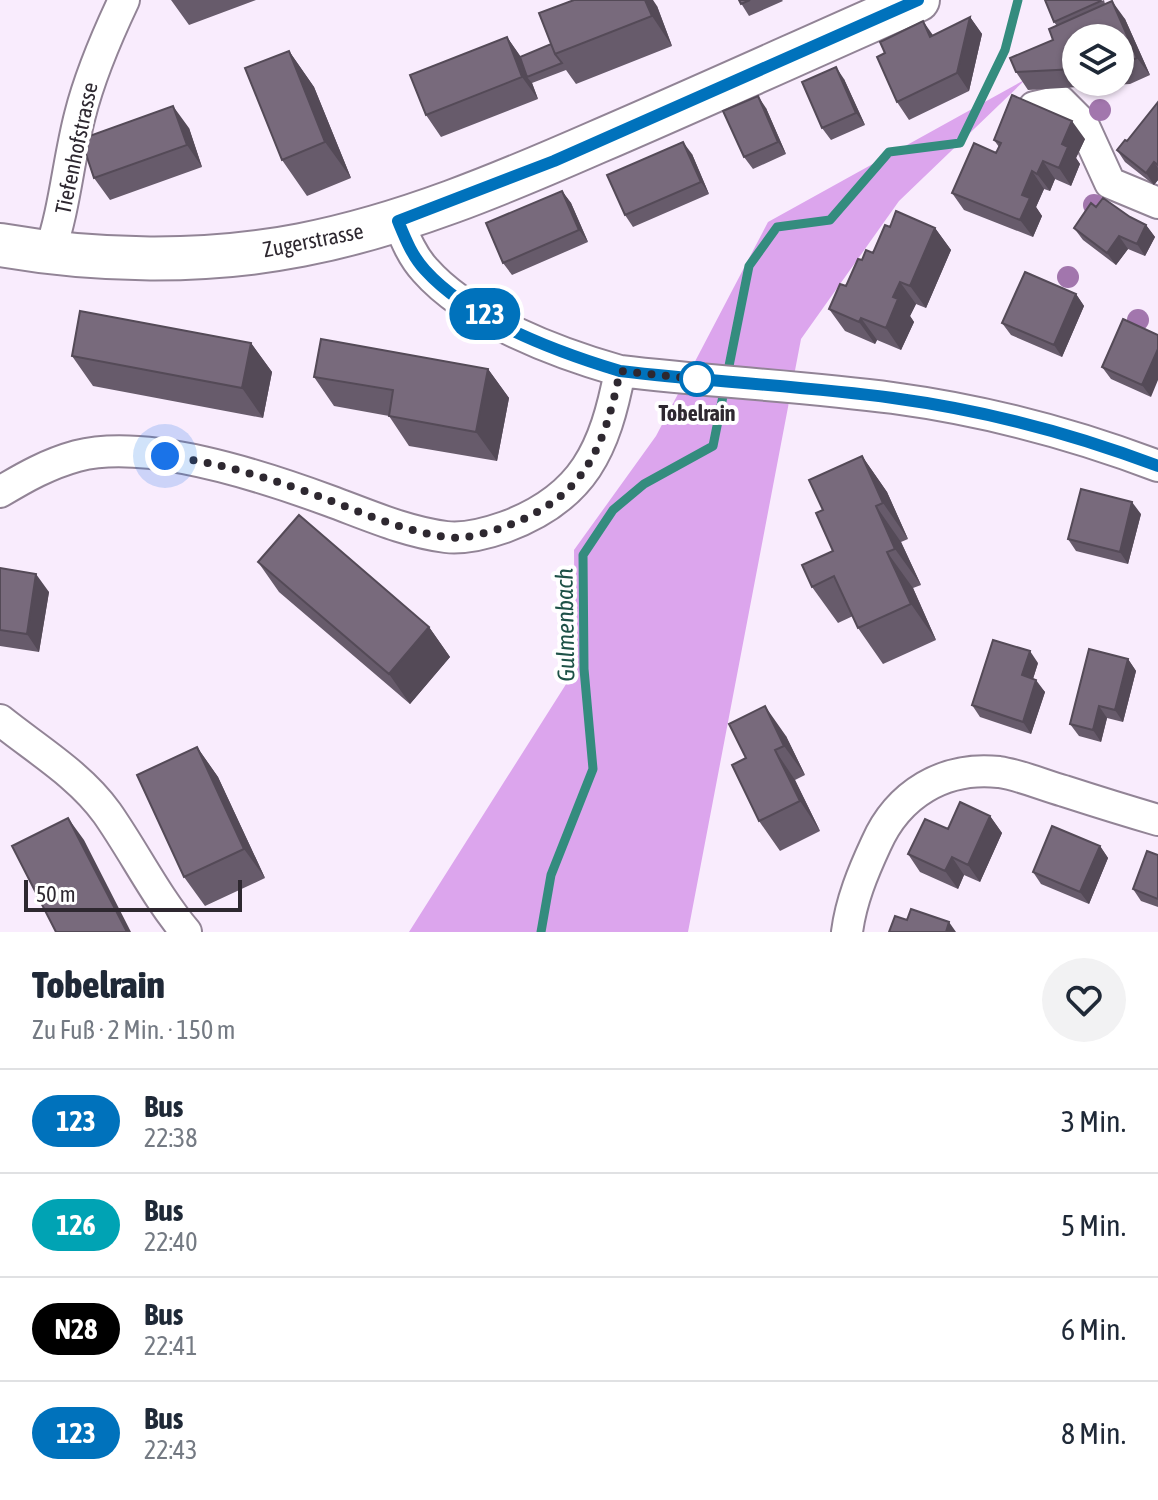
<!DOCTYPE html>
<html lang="de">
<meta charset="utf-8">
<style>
body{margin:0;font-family:"Asap Condensed",sans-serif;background:#f2f2f3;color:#1f2937;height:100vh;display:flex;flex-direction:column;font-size:30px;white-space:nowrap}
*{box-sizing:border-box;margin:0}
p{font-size:26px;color:#747a83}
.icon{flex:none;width:44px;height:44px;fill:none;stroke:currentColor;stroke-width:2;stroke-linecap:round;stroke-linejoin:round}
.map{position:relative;height:932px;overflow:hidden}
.sheet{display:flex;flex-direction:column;background:#fff;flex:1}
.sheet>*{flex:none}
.badge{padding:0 16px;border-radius:26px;font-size:28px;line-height:52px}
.tools{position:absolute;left:1062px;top:24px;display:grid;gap:16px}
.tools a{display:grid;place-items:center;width:72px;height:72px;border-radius:50%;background:#fff;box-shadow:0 2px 6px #0004;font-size:40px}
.scale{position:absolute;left:24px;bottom:20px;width:218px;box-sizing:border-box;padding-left:8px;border:4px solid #2e2830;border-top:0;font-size:22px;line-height:28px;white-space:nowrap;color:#2e2830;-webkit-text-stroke:6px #fff;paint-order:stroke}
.you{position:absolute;width:40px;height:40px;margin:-20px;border:6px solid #fff;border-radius:50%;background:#1a73e8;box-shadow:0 0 0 12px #1a73e833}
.map>.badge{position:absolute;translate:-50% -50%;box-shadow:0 0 0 4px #fff}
.round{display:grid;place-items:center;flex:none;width:84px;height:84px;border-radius:42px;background:#f2f2f3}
.head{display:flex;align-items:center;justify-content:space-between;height:136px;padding:0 32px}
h1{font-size:38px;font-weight:800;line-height:60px}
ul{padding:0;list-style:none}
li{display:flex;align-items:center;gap:24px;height:104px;padding:0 32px;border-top:2px solid #e0e1e3}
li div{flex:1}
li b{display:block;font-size:30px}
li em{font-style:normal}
li .badge{min-width:88px;font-weight:700;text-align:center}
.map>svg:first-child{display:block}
</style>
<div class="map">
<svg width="1158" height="932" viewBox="0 0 1158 932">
<rect width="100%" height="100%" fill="#f9ecfd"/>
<!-- forest -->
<path fill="#dca5ed" d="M 1026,79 L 899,201 L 801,339 L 688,932 L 409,932 L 575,670 L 574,550 L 656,436 L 768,222 Z"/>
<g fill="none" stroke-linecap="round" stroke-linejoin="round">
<!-- stream -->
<path stroke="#348c7e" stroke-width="9" d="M 541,932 L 551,875 L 593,769 L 584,669 L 583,555 L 613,510 L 644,484 L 713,446 L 749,266 L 777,227 L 830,220 L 889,152 L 960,143 L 1005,50 L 1018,0"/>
<defs>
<path id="street" d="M 1034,107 L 1060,101 L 1083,124 L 1110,183 L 1158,203
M 398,221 C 405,238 412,256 425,270 C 469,320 557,353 620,371 C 711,382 803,386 893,398 C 982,410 1074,434 1158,466
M 49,254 C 65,209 68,161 80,115 C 90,75 106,38 124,0
M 0,492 C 25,477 48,464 77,456 C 148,438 262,476 330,501 C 368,515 406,532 446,537 C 464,539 488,533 505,527 C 584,498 605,449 620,371
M 0,720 C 36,749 80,775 107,813 C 135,853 155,895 186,932
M 847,932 C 851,901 863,872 876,844 C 898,794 944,766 999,772 C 1020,775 1043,785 1064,791 C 1095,801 1127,811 1158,820"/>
<path id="secondary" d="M 0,245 C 97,262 203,264 301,245 C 404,225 501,184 597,142 C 704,96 811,47 918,0"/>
</defs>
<!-- street casing -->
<use href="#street" stroke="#928496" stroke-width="34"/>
<!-- secondary casing -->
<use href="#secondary" stroke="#928496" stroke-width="46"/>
<!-- street -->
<use href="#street" stroke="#fff" stroke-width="30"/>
<!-- secondary -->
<use href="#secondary" stroke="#fff" stroke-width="42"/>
</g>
<!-- trees -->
<g fill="#a276ad">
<circle cx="1100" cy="110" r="11"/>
<circle cx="1094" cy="205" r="11"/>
<circle cx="1068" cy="277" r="11"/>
<circle cx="1138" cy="320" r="11"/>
</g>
<!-- wall -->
<path fill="#675b6b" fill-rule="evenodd" d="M 171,0 L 256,0 L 189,25 Z
M 739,0 L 782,0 L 783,1 L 749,16 Z
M 1104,0 L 1105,4 L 1125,19 L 1150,75 L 1130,84 L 1028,90 L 1016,72 L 1053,40 L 1057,26 L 1054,22 ZM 1076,38 L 1120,38 L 1120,82 L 1076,82 Z
M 657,6 L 672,46 L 576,84 L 566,70 L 532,83 L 538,99 L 441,137 L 426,115 L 507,37 L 521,57 Z
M 970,17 L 982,34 L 969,91 L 909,120 L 897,102 L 933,36 Z
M 289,51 L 314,87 L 351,178 L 307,196 L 282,160 Z
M 844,79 L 865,125 L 831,140 L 822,128 Z
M 1158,102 L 1158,180 L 1154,185 L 1125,162 L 1117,150 L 1127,141 Z
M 766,108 L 786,154 L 753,169 L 744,157 Z
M 189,128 L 202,167 L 110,200 L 94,178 Z
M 1085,139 L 1076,158 L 1080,164 L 1071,186 L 1055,179 L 1050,191 L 1044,189 L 1036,207 L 1042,216 L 1033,237 L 964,210 L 952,193 L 996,153 L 999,147 L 994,140 Z
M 692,154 L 709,194 L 633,227 L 625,215 Z
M 562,191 L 571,203 L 588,242 L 512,275 L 503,263 Z
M 1096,207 L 1130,217 L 1146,225 L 1155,237 L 1145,256 L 1128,249 L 1116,265 L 1083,240 L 1074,228 Z
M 890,227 L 935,228 L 951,250 L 926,308 L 916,304 L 910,316 L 914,322 L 901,350 L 877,340 L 875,344 L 845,331 L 829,309 L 846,286 L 862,260 L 873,253 Z
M 1076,294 L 1084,306 L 1062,357 L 1011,335 L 1002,323 Z
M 1123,319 L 1151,397 L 1111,379 L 1102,367 Z
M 251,343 L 272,372 L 263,418 L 93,386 L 72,356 Z
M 488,369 L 509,398 L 497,461 L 409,446 L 389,416 L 334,406 L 314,377 Z
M 862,456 L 887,492 L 908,539 L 901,542 L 921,585 L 913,588 L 936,640 L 883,664 L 858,628 L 853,616 L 838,623 L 812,587 L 833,551 L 823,510 Z
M 1141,514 L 1128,564 L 1076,551 L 1068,539 Z
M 258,562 L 429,627 L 450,657 L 410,704 L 279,592 Z
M 0,568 L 49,592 L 39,652 L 0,646 Z
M 1128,659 L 1136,671 L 1123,722 L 1107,718 L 1101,742 L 1079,736 L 1070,724 Z
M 1038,663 L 1033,679 L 1045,692 L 1031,734 L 980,717 L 972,705 Z
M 786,736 L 805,775 L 795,780 L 820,831 L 780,851 L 759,821 L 746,758 Z
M 197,747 L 218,777 L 265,878 L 205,906 L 184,877 Z
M 990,816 L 1002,833 L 980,882 L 964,875 L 958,889 L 920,872 L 908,854 L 948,829 Z
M 1100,846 L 1108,858 L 1089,904 L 1041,884 L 1033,872 Z
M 1158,855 L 1158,907 L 1141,901 L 1133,889 Z"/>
<!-- shaded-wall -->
<path fill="#544a57" d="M 645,0 L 653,0 L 657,6 L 672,46 L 652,16 Z
M 1112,1 L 1125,19 L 1150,75 L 1137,58 Z
M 970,17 L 982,34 L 969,91 L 957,73 Z
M 923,21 L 935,38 L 930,37 Z
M 507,37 L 522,59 L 527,77 L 532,83 L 538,99 L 522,77 Z
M 289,51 L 314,87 L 351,178 L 325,142 Z
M 836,67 L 844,79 L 865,125 L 856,113 Z
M 758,96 L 766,108 L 786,154 L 778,142 Z
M 173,106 L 189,128 L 202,167 L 187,145 Z
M 1072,121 L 1085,139 L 1076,158 L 1080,164 L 1071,186 L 1059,168 L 1062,144 Z
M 683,142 L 692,154 L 709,194 L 701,182 Z
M 1043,161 L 1055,179 L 1050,191 L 1037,174 Z
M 1154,162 L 1158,168 L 1158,180 L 1154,185 L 1146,173 Z
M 1032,171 L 1044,189 L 1036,207 L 1042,216 L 1033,237 L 1020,220 L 1022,195 Z
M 562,191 L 571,203 L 588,242 L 579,230 Z
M 1146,225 L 1155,237 L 1145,256 L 1137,244 Z
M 935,228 L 951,250 L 926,308 L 910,286 Z
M 1119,236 L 1128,249 L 1116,265 L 1107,253 Z
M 900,282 L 916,304 L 910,316 L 914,322 L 901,350 L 886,328 L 893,297 Z
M 1076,294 L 1084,306 L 1062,357 L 1054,345 Z
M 861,318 L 877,340 L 875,344 L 859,322 Z
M 251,343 L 272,372 L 263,418 L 242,388 Z
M 1158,349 L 1158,380 L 1151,397 L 1142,385 Z
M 488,369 L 509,398 L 497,461 L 476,432 Z
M 862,456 L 887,492 L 908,539 L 883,503 Z
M 1132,502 L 1141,514 L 1128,564 L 1120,552 Z
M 876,506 L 901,542 L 921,585 L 895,549 Z
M 887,552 L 913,588 L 936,640 L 911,604 Z
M 36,574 L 49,592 L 39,652 L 27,634 Z
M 429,627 L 450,657 L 410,704 L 389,674 Z
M 1030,651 L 1038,663 L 1030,688 L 1022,675 Z
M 1128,659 L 1136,671 L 1123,722 L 1115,710 Z
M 1036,680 L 1045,692 L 1031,734 L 1023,722 Z
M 765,706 L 786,736 L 805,775 L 784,746 Z
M 1099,706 L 1107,718 L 1101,742 L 1093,730 Z
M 197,747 L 218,777 L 265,878 L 244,849 Z
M 775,750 L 795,780 L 820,831 L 800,801 Z
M 990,816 L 1002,833 L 980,882 L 968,865 Z
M 68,818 L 84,840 L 131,932 L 127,932 Z
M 1100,846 L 1108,858 L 1089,904 L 1080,892 Z
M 952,857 L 964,875 L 958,889 L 945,871 Z
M 949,922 L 956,932 L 946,932 Z"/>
<!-- building -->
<path fill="#786a7c" stroke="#544a57" stroke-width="2" d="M 574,0 L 645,0 L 652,16 L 555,54 L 539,13 Z
M 739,0 L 750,0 L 741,4 Z
M 1045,0 L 1100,0 L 1101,1 L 1054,22 Z
M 1112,1 L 1137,58 L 1120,65 L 1120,38 L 1076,38 L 1076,69 L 1016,72 L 1010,58 L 1053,40 L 1049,29 Z
M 970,17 L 957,73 L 897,102 L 877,57 L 885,53 L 880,42 L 923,21 L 930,37 Z
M 507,37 L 522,77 L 426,115 L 410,75 Z
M 551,44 L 555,54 L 562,63 L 527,77 L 520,57 Z
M 289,51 L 325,142 L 282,160 L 245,68 Z
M 836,67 L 856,113 L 822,128 L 802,82 Z
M 1012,95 L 1072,121 L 1062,144 L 1068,147 L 1059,168 L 1043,161 L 1037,174 L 1032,171 L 1022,195 L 1030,198 L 1020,220 L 952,193 L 974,143 L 996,153 L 1001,143 L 994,140 Z
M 758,96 L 778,142 L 744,157 L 723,111 Z
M 1158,102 L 1158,165 L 1154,162 L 1146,173 L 1117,150 L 1125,140 L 1127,141 Z
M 173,106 L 187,145 L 94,178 L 81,139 Z
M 683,142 L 701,182 L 625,215 L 607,175 Z
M 562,191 L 579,230 L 503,263 L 486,223 Z
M 1103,198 L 1130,217 L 1146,225 L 1137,244 L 1119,236 L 1107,253 L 1074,228 L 1091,203 L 1096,207 Z
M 896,211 L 935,228 L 910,286 L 900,282 L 893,297 L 898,299 L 886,328 L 861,318 L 859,322 L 829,309 L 840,284 L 846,286 L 858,259 L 862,260 L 866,250 L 873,253 L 885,225 L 890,227 Z
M 1025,272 L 1076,294 L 1054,345 L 1002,323 Z
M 80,311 L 251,343 L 242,388 L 72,356 Z
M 1123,319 L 1158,335 L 1158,349 L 1142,385 L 1102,367 Z
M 321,339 L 488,369 L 476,432 L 389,416 L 393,390 L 314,377 Z
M 862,456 L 883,503 L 876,506 L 895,549 L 887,552 L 911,604 L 858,628 L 834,576 L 812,587 L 802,565 L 833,551 L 816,513 L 823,510 L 809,480 Z
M 1081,489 L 1132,502 L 1120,552 L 1068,539 Z
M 299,515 L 429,627 L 389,674 L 258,562 Z
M 0,568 L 36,574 L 27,634 L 0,630 Z
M 993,640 L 1030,651 L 1022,675 L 1036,680 L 1023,722 L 972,705 Z
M 1089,649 L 1128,659 L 1115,710 L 1099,706 L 1093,730 L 1070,724 Z
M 765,706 L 784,746 L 775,750 L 800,801 L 759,821 L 732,765 L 746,758 L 729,724 Z
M 197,747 L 244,849 L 184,877 L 137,775 Z
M 960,802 L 990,816 L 968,865 L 952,857 L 945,871 L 908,854 L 925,819 L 948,829 Z
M 68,818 L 127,932 L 56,932 L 12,846 Z
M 1052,826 L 1100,846 L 1080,892 L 1033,872 Z
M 1147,851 L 1158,855 L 1158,899 L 1133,889 Z
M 911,909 L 949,922 L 946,932 L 889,932 L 895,916 L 907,920 Z"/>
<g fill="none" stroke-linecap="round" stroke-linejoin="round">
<defs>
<path id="line" d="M 918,0 L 554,161 L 398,221 C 405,238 412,256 425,270 C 470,320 557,352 620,371 C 711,382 803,386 893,398 C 982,410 1074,434 1158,466"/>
</defs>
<!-- line casing -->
<use href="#line" stroke="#fff" stroke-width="18"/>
<!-- line -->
<use href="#line" stroke="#0072bc" stroke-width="12"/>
<!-- walk -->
<path stroke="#2e2830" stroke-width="8" stroke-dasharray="0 14.4" d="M 165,456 C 220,462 278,481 329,500 C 367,515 405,531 445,537 C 463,540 487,533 504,527 C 584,498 604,450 620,371 L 697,379"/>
</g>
<!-- markers -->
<circle fill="#fff" stroke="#0072bc" stroke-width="4" cx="697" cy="379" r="16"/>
<g text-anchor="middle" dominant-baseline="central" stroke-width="8" stroke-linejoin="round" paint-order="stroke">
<!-- street labels -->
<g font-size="22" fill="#2e2830" stroke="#fff">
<text transform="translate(76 148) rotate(-78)">Tiefenhofstrasse</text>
<text transform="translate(313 240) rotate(-11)">Zugerstrasse</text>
</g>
<!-- stop labels -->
<g font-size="22" font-weight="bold" fill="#2e2830" stroke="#fff">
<text x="697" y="413">Tobelrain</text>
</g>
<!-- water labels -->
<g font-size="24" font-style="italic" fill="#1d5147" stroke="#fff">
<text transform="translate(565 625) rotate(-91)">Gulmenbach</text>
</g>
</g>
</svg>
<div class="tools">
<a><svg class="icon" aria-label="layers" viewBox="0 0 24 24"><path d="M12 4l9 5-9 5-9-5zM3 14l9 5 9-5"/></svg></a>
</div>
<div class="scale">50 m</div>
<div class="you" style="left:165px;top:456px"></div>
<b class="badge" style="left:485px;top:314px;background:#0072bc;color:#fff">123</b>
</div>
<section class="sheet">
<div class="head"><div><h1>Tobelrain</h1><p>Zu Fuß · 2 Min. · 150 m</p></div><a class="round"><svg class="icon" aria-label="heart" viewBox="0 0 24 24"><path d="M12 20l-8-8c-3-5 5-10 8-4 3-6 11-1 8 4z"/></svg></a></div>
<ul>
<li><span class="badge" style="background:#0072bc;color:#fff">123</span><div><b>Bus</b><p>22:38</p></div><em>3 Min.</em></li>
<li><span class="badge" style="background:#00a3b4;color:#fff">126</span><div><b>Bus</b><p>22:40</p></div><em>5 Min.</em></li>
<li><span class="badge" style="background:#000;color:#fff">N28</span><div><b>Bus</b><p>22:41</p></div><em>6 Min.</em></li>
<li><span class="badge" style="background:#0072bc;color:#fff">123</span><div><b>Bus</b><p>22:43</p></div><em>8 Min.</em></li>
</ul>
</section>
